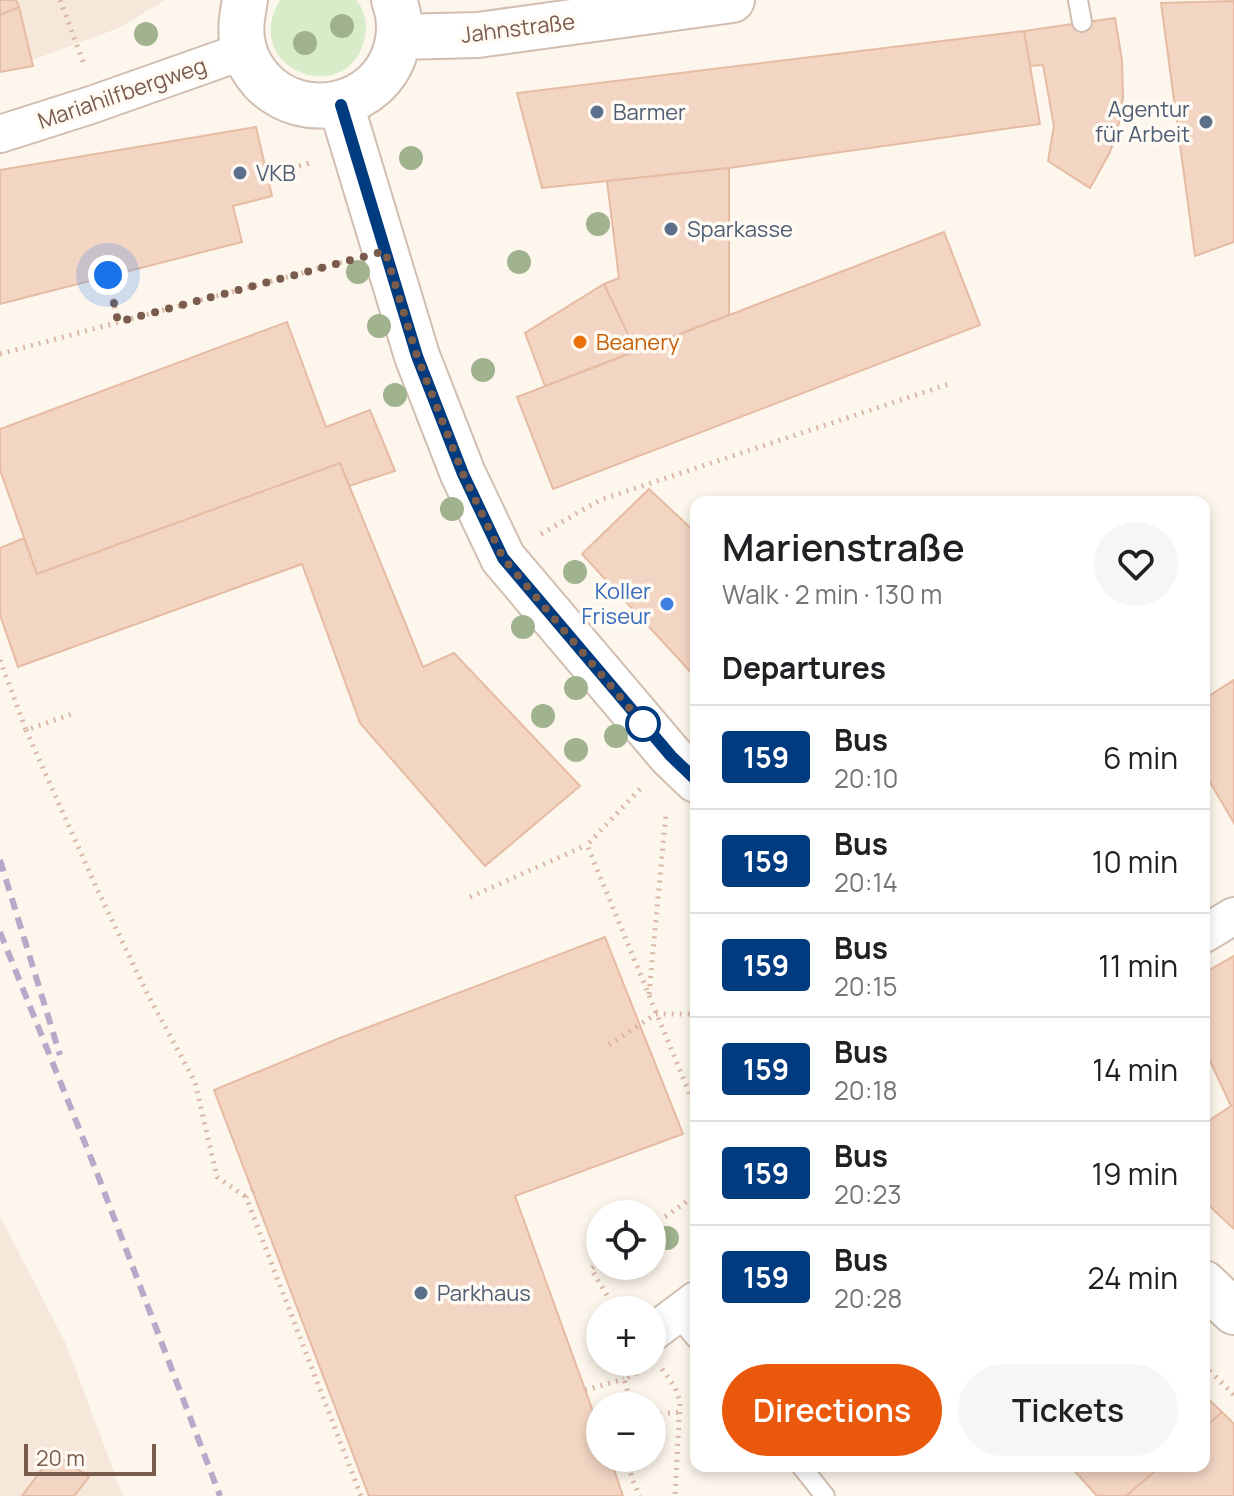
<!DOCTYPE html>
<meta charset="utf-8">
<style>
body{margin:0;font-family:Manrope,sans-serif;background:#f6f6f6;color:#202124;height:100vh;display:flex;flex-direction:column;font-size:30px;white-space:nowrap}
*{box-sizing:border-box;margin:0}
p{font-size:26px;color:#757577}
.icon{flex:none;width:44px;height:44px;fill:none;stroke:currentColor;stroke-width:2;stroke-linecap:round;stroke-linejoin:round}
.map{position:relative;flex:1;overflow:hidden}
.panel{position:absolute;left:690px;top:496px;width:520px;height:976px;display:flex;flex-direction:column;background:#fff;border-radius:16px;box-shadow:0 4px 12px #0003}
.panel>*{flex:none}
.badge{padding:0 16px;border-radius:6px;font-size:28px;line-height:52px}
.fabs{position:absolute;left:586px;top:1200px;display:grid;gap:16px}
.fabs a{display:grid;place-items:center;width:80px;height:80px;border-radius:50%;background:#fff;box-shadow:0 4px 12px #0003;font-size:40px}
.scale{position:absolute;left:24px;bottom:20px;width:132px;box-sizing:border-box;padding-left:8px;border:4px solid #7a5c4d;border-top:0;font-size:22px;line-height:28px;white-space:nowrap;color:#7a5c4d;-webkit-text-stroke:6px #fffaf3;paint-order:stroke}
.you{position:absolute;width:40px;height:40px;margin:-20px;border:6px solid #fff;border-radius:50%;background:#1a73e8;box-shadow:0 0 0 12px #1a73e833}
.map>.badge{position:absolute;translate:-50% -50%;box-shadow:0 0 0 4px #fff}
h2{padding:0 32px;font-size:30px;line-height:72px}
.round{display:grid;place-items:center;flex:none;width:84px;height:84px;border-radius:42px;background:#f6f6f6}
.headline{display:flex;align-items:center;justify-content:space-between;height:136px;padding:0 32px}
h1{font-size:38px;font-weight:600;line-height:60px}
.primary-button{display:flex;gap:16px;margin-top:auto;padding:16px 32px}
.primary-button a{flex:1;height:92px;border-radius:48px;background:#ea580c;color:#fff;font-size:32px;font-weight:600;line-height:92px;text-align:center}
.primary-button a+a{background:#f6f6f6;color:#202124}
ul{padding:0;list-style:none}
li{display:flex;align-items:center;gap:24px;height:104px;padding:0 32px;border-top:2px solid #e0e0e0}
li div{flex:1}
li b{display:block;font-size:30px}
li em{font-style:normal}
li .badge{min-width:88px;font-weight:700;text-align:center}
.map>svg:first-child{display:block}
</style>
<div class="map">
<svg width="1234" height="1496" viewBox="0 0 1234 1496">
<rect width="100%" height="100%" fill="#fdf6ec"/>
<!-- residential -->
<path fill="#f5e8da" d="M 0,0 L 165,0 L 119,28 L 0,72 Z
M 0,1216 L 66,1344 L 123,1496 L 0,1496 Z"/>
<!-- green -->
<path fill="#d8ecc9" d="M 280,0 L 356,0 C 366,11 368,27 364,41 C 345,110 239,68 280,0 Z"/>
<!-- building -->
<path fill="#f3d5c3" stroke="#e6bba3" stroke-width="2" d="M 0,0 L 16,0 L 19,7 L 0,15 Z
M 1234,1 L 1234,242 L 1195,256 L 1161,3 Z
M 19,7 L 33,66 L 0,72 L 0,15 Z
M 1115,18 L 1122,60 L 1123,98 L 1118,128 L 1110,152 L 1090,188 L 1048,161 L 1054,126 L 1043,65 L 1030,66 L 1024,31 Z
M 1024,31 L 1040,124 L 729,168 L 542,188 L 517,93 Z
M 256,127 L 272,196 L 233,206 L 242,242 L 0,304 L 0,170 Z
M 729,168 L 729,315 L 636,351 L 604,284 L 619,278 L 607,181 Z
M 944,232 L 980,325 L 553,489 L 517,397 Z
M 604,284 L 636,351 L 545,386 L 525,333 Z
M 287,322 L 326,427 L 370,410 L 395,471 L 349,486 L 340,463 L 37,574 L 0,470 L 0,429 Z
M 340,463 L 423,667 L 454,653 L 580,786 L 485,866 L 360,723 L 302,564 L 18,667 L 0,615 L 0,548 L 24,538 L 37,574 Z
M 649,489 L 696,533 L 696,678 L 582,554 Z
M 1234,680 L 1234,823 L 1204,772 L 1204,740 L 1208,738 L 1204,731 L 1204,699 Z
M 605,937 L 683,1134 L 515,1196 L 600,1431 L 600,1458 L 610,1458 L 623,1496 L 369,1496 L 214,1090 L 340,1038 Z
M 1234,956 L 1234,1106 L 1231,1106 L 1204,1048 L 1204,973 Z
M 1231,1106 L 1234,1106 L 1234,1229 L 1204,1201 L 1204,1124 Z
M 1204,1395 L 1222,1412 L 1204,1428 Z
M 1222,1412 L 1234,1424 L 1234,1496 L 1126,1496 L 1161,1466 L 1204,1466 L 1204,1428 Z
M 54,1453 L 89,1477 L 74,1496 L 22,1496 Z
M 1070,1466 L 1161,1466 L 1126,1496 L 1097,1496 Z"/>
<g fill="none" stroke-linecap="round" stroke-linejoin="round">
<defs>
<path id="service" d="M 1078,0 L 1082,22
M 676,1315 L 696,1339
M 801,1466 L 825,1496"/>
<path id="minor" d="M 0,134 L 91,105 L 244,51
M 1204,934 L 1234,916
M 652,1333 L 696,1300"/>
<path id="tertiary" d="M 245,0 C 242,17 239,32 244,49 C 247,61 254,72 262,81 C 304,125 380,107 396,49 C 401,32 400,16 394,0
M 399,37 L 478,35 L 732,0
M 341,105 L 417,356 L 463,474 L 503,558 L 671,756 L 696,780
M 1204,1283 L 1234,1312"/>
</defs>
<!-- service casing -->
<use href="#service" stroke="#d1beb0" stroke-width="22"/>
<!-- minor casing -->
<use href="#minor" stroke="#d1beb0" stroke-width="40"/>
<!-- tertiary casing -->
<use href="#tertiary" stroke="#d1beb0" stroke-width="48"/>
<!-- path -->
<path stroke="#d9b8a5" stroke-width="5" stroke-dasharray="2 6" stroke-linecap="butt" d="M 60,0 L 84,64
M 299,166 L 313,162
M 108,275 L 118,322
M 0,354 L 343,262
M 541,534 L 600,500 L 952,383
M 0,660 L 26,730 L 75,713
M 26,730 L 97,889 L 149,997 L 195,1082 L 217,1177 L 246,1197
M 640,789 L 587,845 L 696,1109
M 470,897 L 587,845
M 649,994 L 666,813
M 609,1045 L 656,1014 L 696,1014
M 253,1190 L 246,1197 L 361,1496
M 652,1226 L 696,1195
M 600,1262 L 591,1269 L 616,1310
M 1204,1365 L 1234,1395
M 662,1369 L 675,1387 L 680,1401 L 675,1496
M 585,1390 L 624,1379
M 632,1406 L 624,1379 L 639,1372
M 652,1415 L 680,1412
M 626,1458 L 633,1481 L 640,1496"/>
<!-- service -->
<use href="#service" stroke="#fff" stroke-width="18"/>
<!-- minor -->
<use href="#minor" stroke="#fff" stroke-width="36"/>
<!-- tertiary -->
<use href="#tertiary" stroke="#fff" stroke-width="44"/>
<!-- rail -->
<path stroke="#b9a8c9" stroke-width="6" stroke-dasharray="12 8" stroke-linecap="butt" d="M 0,860 L 60,1055
M 0,932 L 97,1173 L 220,1496"/>
</g>
<!-- trees -->
<g fill="#a0b28e">
<circle cx="342" cy="26" r="12"/>
<circle cx="146" cy="34" r="12"/>
<circle cx="305" cy="43" r="12"/>
<circle cx="411" cy="158" r="12"/>
<circle cx="598" cy="224" r="12"/>
<circle cx="519" cy="262" r="12"/>
<circle cx="358" cy="272" r="12"/>
<circle cx="379" cy="326" r="12"/>
<circle cx="483" cy="370" r="12"/>
<circle cx="395" cy="395" r="12"/>
<circle cx="452" cy="509" r="12"/>
<circle cx="575" cy="572" r="12"/>
<circle cx="523" cy="627" r="12"/>
<circle cx="576" cy="688" r="12"/>
<circle cx="543" cy="716" r="12"/>
<circle cx="616" cy="736" r="12"/>
<circle cx="576" cy="750" r="12"/>
<circle cx="667" cy="1238" r="12"/>
</g>
<g fill="none" stroke-linecap="round" stroke-linejoin="round">
<defs>
<path id="line" d="M 341,105 L 417,356 L 463,474 L 503,558 L 671,756 L 696,780"/>
</defs>
<!-- line casing -->
<use href="#line" stroke="#fff" stroke-width="18"/>
<!-- line -->
<use href="#line" stroke="#003b80" stroke-width="12"/>
<!-- walk -->
<path stroke="#7a5c4d" stroke-width="8" stroke-dasharray="0 14.4" d="M 108,275 L 118,322 L 385,251 L 417,356 L 463,474 L 503,558 L 643,724"/>
</g>
<!-- markers -->
<g fill="#5c6f8a" stroke="#fffaf3" stroke-width="3">
<circle cx="597" cy="112" r="8"/>
<circle cx="1206" cy="122" r="8"/>
<circle cx="240" cy="173" r="8"/>
<circle cx="671" cy="229" r="8"/>
<circle cx="421" cy="1293" r="8"/>
</g>
<circle fill="#e8710a" stroke="#fffaf3" stroke-width="3" cx="580" cy="342" r="8"/>
<circle fill="#3f7fe0" stroke="#fffaf3" stroke-width="3" cx="667" cy="604" r="8"/>
<circle fill="#fff" stroke="#003b80" stroke-width="4" cx="643" cy="724" r="16"/>
<g text-anchor="middle" dominant-baseline="central" stroke-width="7" stroke-linejoin="round" paint-order="stroke">
<!-- street labels -->
<g font-size="22" fill="#7a5c4d" stroke="#fffaf3">
<text transform="translate(518 28) rotate(-7)">Jahnstraße</text>
<text transform="translate(122 93) rotate(-19)">Mariahilfbergweg</text>
</g>
<!-- service labels -->
<g font-size="22" fill="#4e5e75" stroke="#fffaf3" text-anchor="start">
<text x="1190" y="109" text-anchor="end">Agentur<tspan x="1190" dy="25">für Arbeit</tspan></text>
<text x="613" y="112">Barmer</text>
<text x="256" y="173">VKB</text>
<text x="687" y="229">Sparkasse</text>
<text x="437" y="1293">Parkhaus</text>
</g>
<!-- food labels -->
<g font-size="22" fill="#c56008" stroke="#fffaf3" text-anchor="start">
<text x="596" y="342">Beanery</text>
</g>
<!-- shop labels -->
<g font-size="22" fill="#366cbe" stroke="#fffaf3" text-anchor="end">
<text x="651" y="591">Koller<tspan x="651" dy="25">Friseur</tspan></text>
</g>
</g>
</svg>
<div class="fabs">
<a><svg class="icon" aria-label="locate" viewBox="0 0 24 24"><circle cx="12" cy="12" r="6"/><path d="M12 2v4M12 18v4M2 12h4M18 12h4"/></svg></a>
<a>+</a>
<a>−</a>
</div>
<div class="scale">20 m</div>
<div class="you" style="left:108px;top:275px"></div>
<section class="panel">
<div class="headline"><div><h1>Marienstraße</h1><p>Walk · 2 min · 130 m</p></div><a class="round"><svg class="icon" aria-label="heart" viewBox="0 0 24 24"><path d="M12 20l-8-8c-3-5 5-10 8-4 3-6 11-1 8 4z"/></svg></a></div>
<h2>Departures</h2>
<ul>
<li><span class="badge" style="background:#003b80;color:#fff">159</span><div><b>Bus</b><p>20:10</p></div><em>6 min</em></li>
<li><span class="badge" style="background:#003b80;color:#fff">159</span><div><b>Bus</b><p>20:14</p></div><em>10 min</em></li>
<li><span class="badge" style="background:#003b80;color:#fff">159</span><div><b>Bus</b><p>20:15</p></div><em>11 min</em></li>
<li><span class="badge" style="background:#003b80;color:#fff">159</span><div><b>Bus</b><p>20:18</p></div><em>14 min</em></li>
<li><span class="badge" style="background:#003b80;color:#fff">159</span><div><b>Bus</b><p>20:23</p></div><em>19 min</em></li>
<li><span class="badge" style="background:#003b80;color:#fff">159</span><div><b>Bus</b><p>20:28</p></div><em>24 min</em></li>
</ul>
<div class="primary-button"><a>Directions</a><a>Tickets</a></div>
</section>
</div>
